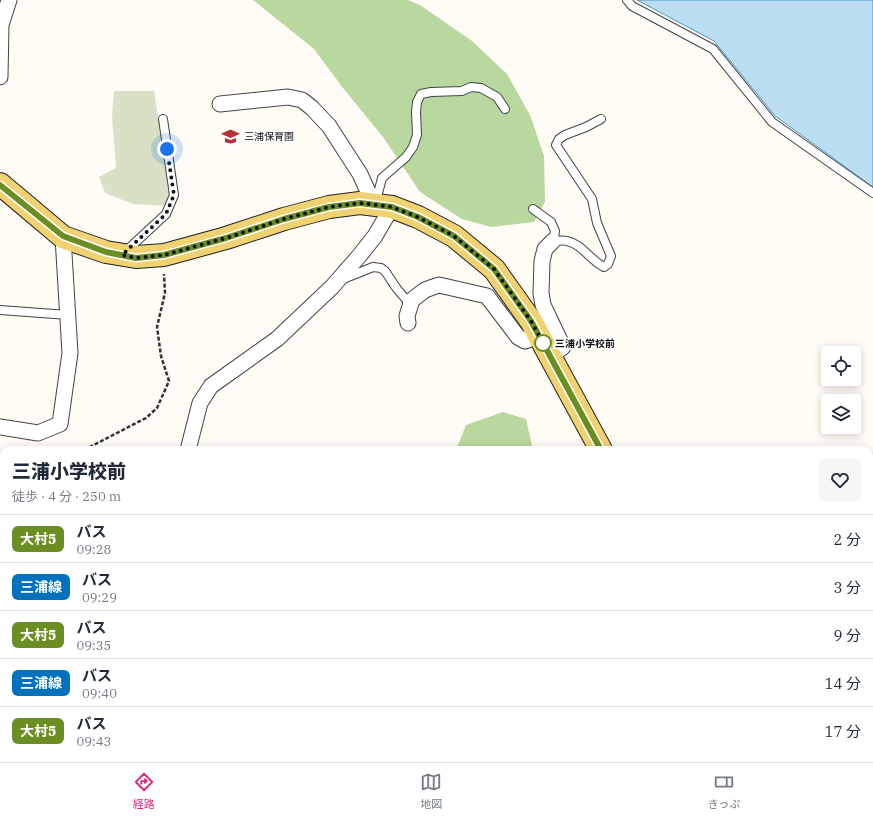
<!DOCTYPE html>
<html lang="ja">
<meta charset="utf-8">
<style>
body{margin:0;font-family:"IBM Plex Serif","Noto Sans JP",serif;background:#f6f6f7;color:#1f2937;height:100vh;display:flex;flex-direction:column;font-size:15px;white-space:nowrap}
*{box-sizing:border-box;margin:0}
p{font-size:13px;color:#747a83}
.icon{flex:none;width:22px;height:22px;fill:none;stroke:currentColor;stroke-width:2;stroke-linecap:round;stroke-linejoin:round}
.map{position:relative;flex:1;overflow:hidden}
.details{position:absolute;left:0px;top:446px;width:873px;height:316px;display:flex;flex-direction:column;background:#fff;border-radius:12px 12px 0 0;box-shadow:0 2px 10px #0003}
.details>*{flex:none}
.badge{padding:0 8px;border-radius:6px;font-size:14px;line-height:26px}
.fabs{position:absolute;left:821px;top:346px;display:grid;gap:8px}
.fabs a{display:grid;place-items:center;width:40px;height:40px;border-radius:4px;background:#fff;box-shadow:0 2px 10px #0003;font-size:20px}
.you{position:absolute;width:20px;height:20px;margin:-10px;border:3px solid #fff;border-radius:50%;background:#1a73e8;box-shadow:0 0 0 6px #1a73e833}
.map>.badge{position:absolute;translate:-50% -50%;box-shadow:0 0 0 2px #fff}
.round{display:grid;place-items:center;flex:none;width:42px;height:42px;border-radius:4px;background:#f6f6f7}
.headline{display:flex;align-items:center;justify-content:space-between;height:68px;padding:0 12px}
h1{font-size:19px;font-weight:800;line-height:30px}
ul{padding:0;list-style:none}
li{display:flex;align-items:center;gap:12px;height:48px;padding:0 12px;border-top:1px solid #e0e1e3}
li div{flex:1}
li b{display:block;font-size:15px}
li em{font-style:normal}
li .badge{min-width:44px;font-weight:700;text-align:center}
.tab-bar{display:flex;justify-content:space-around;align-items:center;height:56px;border-top:1px solid #e0e1e3;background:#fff;font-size:11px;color:#747a83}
.tab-bar a{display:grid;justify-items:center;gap:2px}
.tab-bar .current{color:#db2777}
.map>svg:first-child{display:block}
</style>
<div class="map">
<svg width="873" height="762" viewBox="0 0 873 762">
<rect width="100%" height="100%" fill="#fefcf5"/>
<!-- forest -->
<path fill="#b8d89f" d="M 253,0 L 408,0 L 420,5 L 472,41 L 507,74 L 530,115 L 544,156 L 545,202 L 534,222 L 491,227 L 462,219 L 420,192 L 383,137 L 343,88 L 314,49 Z
M 503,412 L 526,419 L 533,450 L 456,450 L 466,425 Z
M 427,758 L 565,758 L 565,762 L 424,762 Z"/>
<!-- cemetery -->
<path fill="#d8e1c5" d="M 114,91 L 154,91 L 170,193 L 166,206 L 133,204 L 105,193 L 99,177 L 116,168 L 112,116 Z"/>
<!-- water -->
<path fill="#bcdef3" stroke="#4793c5" d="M 637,0 L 873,0 L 873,187 L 775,116 L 714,41 Z"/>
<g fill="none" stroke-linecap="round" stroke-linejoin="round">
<defs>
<path id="lane" d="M 627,0 L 632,6 L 713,49 L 772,122 L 873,193
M 375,205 L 382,178 L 406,157 L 413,147 L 417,135 L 416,112 L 417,102 L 421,94 L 431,92 L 462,91 L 471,87 L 481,88 L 497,97 L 505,109
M 533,209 L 551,222 L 555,231 L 553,241 C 558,241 563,240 567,241 C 582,244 590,260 604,267 L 608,264 L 611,256 L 597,223 L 592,199 L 556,145 L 559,139 L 565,135 L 586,127 L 601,119
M 125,252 L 166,214 L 174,195 L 163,119
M 343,279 L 373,267 L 381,268 L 385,271 L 397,289 L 410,304
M 0,310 L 68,315
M 872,488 L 873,489"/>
<path id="street" d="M 0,77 L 1,25 L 9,0
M 220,104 L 288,97 L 302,100 L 312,108 L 329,126 L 360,174 L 374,205
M 408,323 L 407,316 L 412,300 L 425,290 L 433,287 L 439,285 L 487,296 L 518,337 L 525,341 L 539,336
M 550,356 L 563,347 L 543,305 L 541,293 L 542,261 L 545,249 L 553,241
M 0,427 L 38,433 L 60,424 L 70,353 L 63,237
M 188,450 L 200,403 L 211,386 L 277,339 L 332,287 L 360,255 L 375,236 L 392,207
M 869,540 L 873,539
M 869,668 L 873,659
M 0,694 L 4,693
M 438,758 L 438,762
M 154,762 L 159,758
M 834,762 L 835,758"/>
<path id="primary" d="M 0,184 L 63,237 L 106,252 L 136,257 L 164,255 L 226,238 L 284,219 L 329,207 L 360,203 L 392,207 L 418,217 L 454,236 L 494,269 L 531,321 L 601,450
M 687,758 L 687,762"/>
</defs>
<!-- lane casing -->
<use href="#lane" stroke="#434343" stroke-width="10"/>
<!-- street casing -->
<use href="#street" stroke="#434343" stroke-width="17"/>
<!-- primary casing -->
<use href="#primary" stroke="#212121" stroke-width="24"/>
<!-- path -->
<path stroke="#323232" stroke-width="2.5" stroke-dasharray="4 2" stroke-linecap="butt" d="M 84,450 L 146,418 L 157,408 L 169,381 L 161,356 L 157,327 L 165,293 L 164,274
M 0,562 L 4,553"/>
<!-- lane -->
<use href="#lane" stroke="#fff" stroke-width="8"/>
<!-- street -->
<use href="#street" stroke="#fff" stroke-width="15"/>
<!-- primary -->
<use href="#primary" stroke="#f0d273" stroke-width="22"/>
</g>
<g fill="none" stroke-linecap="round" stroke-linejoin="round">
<defs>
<path id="line" d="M 0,185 L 63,236 L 106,252 L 136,258 L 164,255 L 226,238 L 284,219 L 329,207 L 360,203 L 392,207 L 418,217 L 454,236 L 494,269 L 531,321 L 601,450"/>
</defs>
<!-- line casing -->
<use href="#line" stroke="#fff" stroke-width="9"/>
<!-- line -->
<use href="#line" stroke="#6b8e23" stroke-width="6"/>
<!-- walk -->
<path stroke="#101010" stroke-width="4" stroke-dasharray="0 7.2" d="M 167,149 L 174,195 L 166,214 L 122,255 L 136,258 L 164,255 L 226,238 L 284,219 L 329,207 L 360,203 L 392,207 L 418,217 L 454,236 L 494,269 L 531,321 L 543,343"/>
</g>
<!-- icons -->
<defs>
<symbol id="school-bare" viewBox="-9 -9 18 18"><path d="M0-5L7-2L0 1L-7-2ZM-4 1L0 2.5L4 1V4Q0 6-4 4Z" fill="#b93036" stroke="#fff" stroke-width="2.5" paint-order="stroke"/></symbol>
</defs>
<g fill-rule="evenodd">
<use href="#school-bare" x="218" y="124" width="25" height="25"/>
</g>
<!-- markers -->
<circle fill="#fff" stroke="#6b8e23" stroke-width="2" cx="543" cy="343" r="8"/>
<g text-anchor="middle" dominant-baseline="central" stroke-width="4" stroke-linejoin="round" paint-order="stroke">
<!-- poi labels -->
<g font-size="10" fill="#101010" stroke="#fff" text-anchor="start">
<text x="244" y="136">三浦保育園</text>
</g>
<!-- stop labels -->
<g font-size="10" font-weight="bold" fill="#101010" stroke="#fff" text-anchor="start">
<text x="555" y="343">三浦小学校前</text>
</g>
</g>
</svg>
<div class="fabs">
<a><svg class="icon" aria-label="locate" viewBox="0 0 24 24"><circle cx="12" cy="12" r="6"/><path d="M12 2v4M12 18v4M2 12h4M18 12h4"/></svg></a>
<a><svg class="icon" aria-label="layers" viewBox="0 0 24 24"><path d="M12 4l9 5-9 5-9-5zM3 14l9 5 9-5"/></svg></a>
</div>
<div class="you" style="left:167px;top:149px"></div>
<section class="details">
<div class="headline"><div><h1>三浦小学校前</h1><p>徒歩 · 4 分 · 250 m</p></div><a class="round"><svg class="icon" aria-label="heart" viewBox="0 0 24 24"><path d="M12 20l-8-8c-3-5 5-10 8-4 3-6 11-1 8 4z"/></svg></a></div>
<ul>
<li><span class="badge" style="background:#6b8e23;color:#fff">大村5</span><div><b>バス</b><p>09:28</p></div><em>2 分</em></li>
<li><span class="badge" style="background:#0072bc;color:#fff">三浦線</span><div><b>バス</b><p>09:29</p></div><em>3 分</em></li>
<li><span class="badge" style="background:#6b8e23;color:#fff">大村5</span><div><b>バス</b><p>09:35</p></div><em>9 分</em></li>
<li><span class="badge" style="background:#0072bc;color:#fff">三浦線</span><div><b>バス</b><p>09:40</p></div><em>14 分</em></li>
<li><span class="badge" style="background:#6b8e23;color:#fff">大村5</span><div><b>バス</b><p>09:43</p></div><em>17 分</em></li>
</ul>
</section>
</div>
<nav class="tab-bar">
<a class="current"><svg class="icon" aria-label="directions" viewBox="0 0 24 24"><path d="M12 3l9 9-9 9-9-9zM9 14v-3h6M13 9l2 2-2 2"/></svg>経路</a>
<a><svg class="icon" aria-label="map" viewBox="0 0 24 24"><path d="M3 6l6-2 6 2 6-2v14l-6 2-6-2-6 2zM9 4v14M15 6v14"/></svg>地図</a>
<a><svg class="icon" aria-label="tickets" viewBox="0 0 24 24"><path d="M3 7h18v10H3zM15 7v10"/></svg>きっぷ</a>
</nav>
